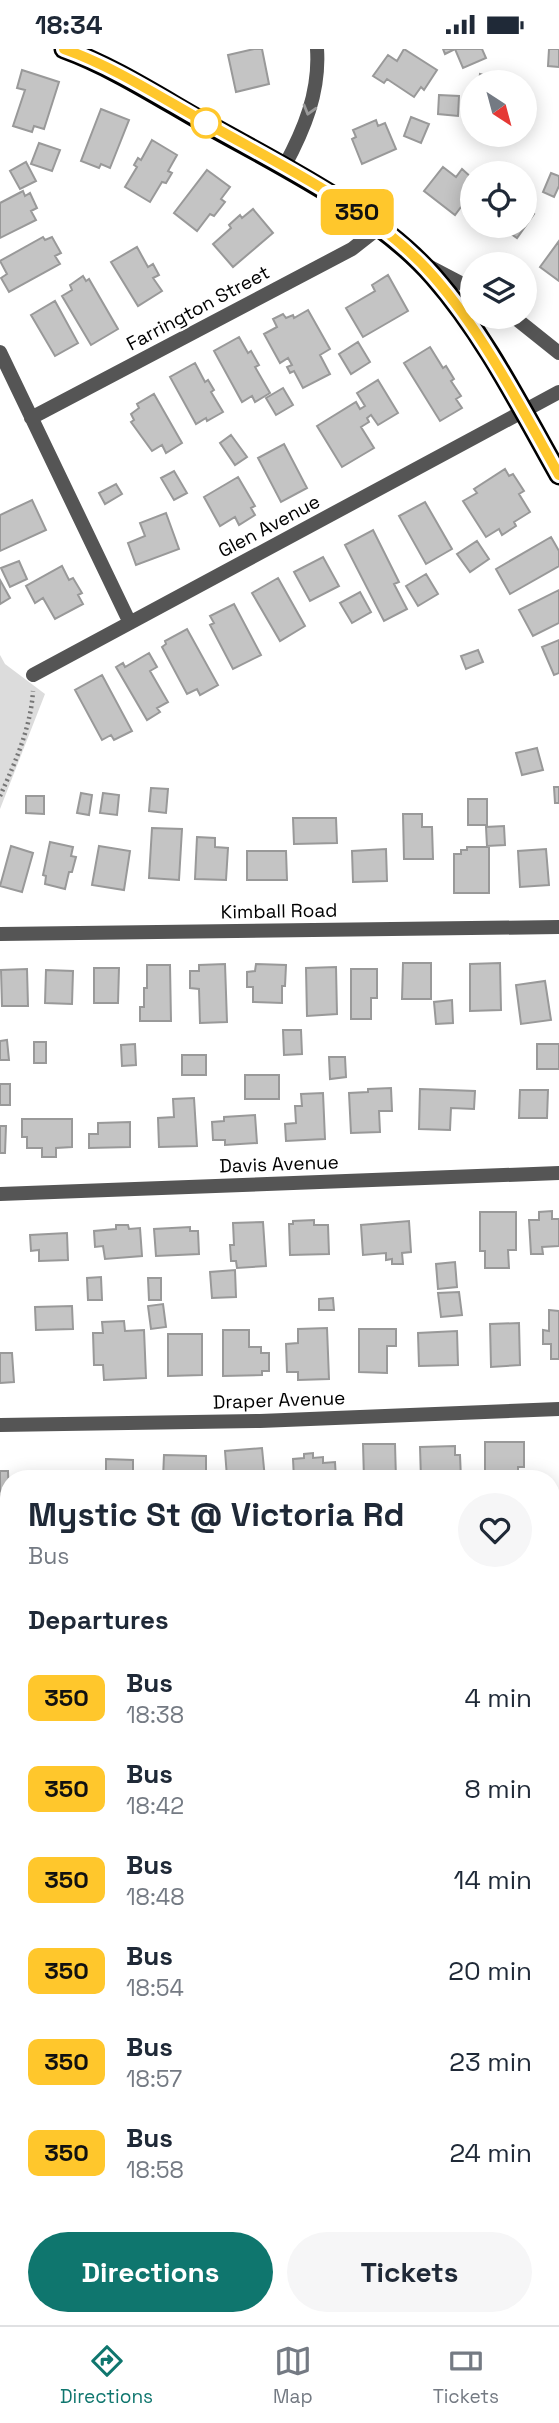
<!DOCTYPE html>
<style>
body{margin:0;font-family:"Space Grotesk",sans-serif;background:#f6f6f7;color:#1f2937;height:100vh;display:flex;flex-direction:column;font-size:26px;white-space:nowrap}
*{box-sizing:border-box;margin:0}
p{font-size:23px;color:#747a83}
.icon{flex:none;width:38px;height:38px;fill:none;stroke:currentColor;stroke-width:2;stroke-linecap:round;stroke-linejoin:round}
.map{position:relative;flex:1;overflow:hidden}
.details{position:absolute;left:0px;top:1421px;width:560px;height:856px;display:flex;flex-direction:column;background:#fff;border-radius:28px 28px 0 0;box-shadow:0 4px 18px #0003}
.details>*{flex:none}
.badge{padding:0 14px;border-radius:10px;font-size:24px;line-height:46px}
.needle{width:46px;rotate:144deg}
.tools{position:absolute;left:460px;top:21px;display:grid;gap:14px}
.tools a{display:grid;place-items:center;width:77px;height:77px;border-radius:50%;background:#fff;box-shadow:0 4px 18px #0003;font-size:35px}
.map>.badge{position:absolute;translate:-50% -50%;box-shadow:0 0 0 4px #fff}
h2{padding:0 28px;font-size:26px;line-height:63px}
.round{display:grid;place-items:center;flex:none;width:74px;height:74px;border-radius:37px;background:#f6f6f7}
.head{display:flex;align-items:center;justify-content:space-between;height:119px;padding:0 28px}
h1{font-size:33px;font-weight:600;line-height:52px}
.button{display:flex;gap:14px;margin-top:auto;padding:14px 28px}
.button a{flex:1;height:80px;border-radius:42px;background:#0f766e;color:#fff;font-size:28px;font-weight:600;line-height:80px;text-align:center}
.button a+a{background:#f6f6f7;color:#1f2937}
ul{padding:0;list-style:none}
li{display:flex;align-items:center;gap:21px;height:91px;padding:0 28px}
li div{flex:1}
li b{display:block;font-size:26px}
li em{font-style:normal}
li .badge{min-width:77px;font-weight:700;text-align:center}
.status{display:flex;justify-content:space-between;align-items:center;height:49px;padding:0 35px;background:#fff;direction:ltr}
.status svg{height:19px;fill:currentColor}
.tabs{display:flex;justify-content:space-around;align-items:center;height:98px;border-top:2px solid #e0e1e3;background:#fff;font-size:19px;color:#747a83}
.tabs a{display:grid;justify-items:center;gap:4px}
.tabs .selected{color:#0f766e}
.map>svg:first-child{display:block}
</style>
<div class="status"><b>18:34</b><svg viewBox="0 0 49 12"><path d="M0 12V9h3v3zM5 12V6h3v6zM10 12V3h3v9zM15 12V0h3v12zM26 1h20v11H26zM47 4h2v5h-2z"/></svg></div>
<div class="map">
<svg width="559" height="2276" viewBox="0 0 559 2276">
<rect width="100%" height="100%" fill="#fff"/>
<!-- green -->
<path fill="#dcdcdc" d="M 0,606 L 5,615 L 45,645 L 0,760 Z"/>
<!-- water -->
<path fill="#a3a3a3" d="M 0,2211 L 9,2217 L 9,2268 L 112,2268 L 122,2276 L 0,2276 Z"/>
<!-- building -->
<path fill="#c4c4c4" stroke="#999" stroke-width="2" d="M 254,0 L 262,0 L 269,35 L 236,43 L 228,6 Z
M 404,0 L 437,21 L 424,41 L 421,38 L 414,48 L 387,30 L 384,34 L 373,27 L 388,6 L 397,12 Z
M 443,0 L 482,0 L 486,9 L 463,19 L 455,0 L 445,5 Z
M 549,0 L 559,0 L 559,18 L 548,17 Z
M 22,21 L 59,33 L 44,80 L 34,77 L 32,83 L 13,77 L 25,41 L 17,39 Z
M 480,25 L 500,30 L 500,33 L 479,33 Z
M 439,46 L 459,47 L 458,67 L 438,65 Z
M 101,60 L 129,71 L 110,119 L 101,115 L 99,119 L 81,112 Z
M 411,68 L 429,75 L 421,94 L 404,87 Z
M 376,71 L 378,77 L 385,74 L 396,100 L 362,115 L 352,90 L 356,88 L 353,81 Z
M 152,91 L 177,106 L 168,122 L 172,124 L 166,134 L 162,133 L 150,153 L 125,138 L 137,118 L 134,116 L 138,109 L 141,111 Z
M 39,94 L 60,101 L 52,122 L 31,115 Z
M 26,113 L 36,132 L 20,140 L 10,122 Z
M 443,118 L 456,128 L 462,120 L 472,129 L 469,138 L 472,143 L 455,166 L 424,142 Z
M 207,121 L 230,138 L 221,150 L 225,153 L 214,167 L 210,165 L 197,182 L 174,164 Z
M 551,124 L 559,127 L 559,137 L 554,148 L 543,143 Z
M 23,142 L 25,147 L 30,144 L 37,159 L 31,162 L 36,171 L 0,189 L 0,154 Z
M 525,159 L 534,165 L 517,189 L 507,182 L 504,185 L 493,177 L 525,177 Z
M 253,160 L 273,184 L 233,218 L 213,195 L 231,179 L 229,176 L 240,166 L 242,169 Z
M 43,188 L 45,191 L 52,188 L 61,204 L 55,207 L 60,215 L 9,243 L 1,229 L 7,225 L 0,212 Z
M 559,192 L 559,232 L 540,218 Z
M 137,198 L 148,218 L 153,215 L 159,226 L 153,229 L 162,242 L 138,257 L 111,213 Z
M 388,226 L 408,262 L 363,288 L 346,259 L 375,242 L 372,236 Z
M 83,227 L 86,232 L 89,230 L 118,280 L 91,296 L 62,247 L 72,241 L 70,236 Z
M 55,252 L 78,294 L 55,307 L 31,266 Z
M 308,261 L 330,300 L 320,306 L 330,325 L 303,339 L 294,322 L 290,324 L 287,318 L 292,316 L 288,309 L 280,314 L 264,285 L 277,278 L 273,270 L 283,265 L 286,269 L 293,266 L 294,269 Z
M 239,288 L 248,304 L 251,302 L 259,316 L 255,318 L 270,344 L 255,353 L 252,347 L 242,353 L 214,302 Z
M 358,293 L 370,313 L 351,325 L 339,305 Z
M 430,298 L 443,319 L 446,317 L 454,330 L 451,332 L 461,347 L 456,350 L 462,359 L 440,372 L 404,314 Z
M 195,314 L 205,333 L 208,331 L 214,341 L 211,343 L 223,363 L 207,372 L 206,369 L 196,375 L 170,328 Z
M 378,331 L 398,364 L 378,376 L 371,366 L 367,369 L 369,373 L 361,378 L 374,399 L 342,418 L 317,377 L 356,353 L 360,360 L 365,357 L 357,344 Z
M 283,339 L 293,356 L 276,366 L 266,349 Z
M 154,345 L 182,394 L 166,404 L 162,396 L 152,402 L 131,373 L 134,371 L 131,365 L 139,359 L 137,355 Z
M 231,386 L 247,408 L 235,416 L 220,394 Z
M 284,395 L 307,439 L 281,453 L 258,409 Z
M 505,420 L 509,427 L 513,425 L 524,442 L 519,445 L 530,463 L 514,473 L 516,477 L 502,486 L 499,480 L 486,488 L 463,452 L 477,444 L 474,440 Z
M 174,422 L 187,444 L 174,451 L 161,429 Z
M 238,428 L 255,457 L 251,459 L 255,466 L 239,476 L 235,468 L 220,477 L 204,448 Z
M 116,435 L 122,445 L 105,455 L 99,444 Z
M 32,451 L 46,481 L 0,502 L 0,466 Z
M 425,453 L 452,500 L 426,515 L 399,467 Z
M 166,464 L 179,500 L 136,516 L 128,494 L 145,487 L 140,474 Z
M 373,481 L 399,533 L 394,535 L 407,560 L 384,572 L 345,496 Z
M 551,488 L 559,502 L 559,517 L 510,545 L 496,520 Z
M 477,492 L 489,510 L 470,523 L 457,505 Z
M 323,508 L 339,537 L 310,552 L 294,523 Z
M 19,512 L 27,530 L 10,538 L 1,519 Z
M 62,517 L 69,531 L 73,529 L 82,544 L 78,546 L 83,555 L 55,570 L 43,549 L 35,554 L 26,537 Z
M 426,525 L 438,545 L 418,557 L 406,537 Z
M 278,529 L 305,577 L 280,592 L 252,544 Z
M 0,531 L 10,549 L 0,555 Z
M 559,541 L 559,574 L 533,587 L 519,561 Z
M 360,543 L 371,563 L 352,574 L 340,554 Z
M 234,555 L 261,606 L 233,620 L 210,576 L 214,574 L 210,567 Z
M 187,580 L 218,636 L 200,646 L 197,640 L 187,645 L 162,598 L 166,595 L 165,592 Z
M 559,591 L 559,624 L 554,626 L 542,598 Z
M 478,601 L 483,613 L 466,620 L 461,607 Z
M 149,604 L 157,618 L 150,622 L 168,653 L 157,659 L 160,663 L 147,671 L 116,618 L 123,614 L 125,618 Z
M 102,626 L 132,682 L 114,691 L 111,686 L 102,691 L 75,641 Z
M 537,699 L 543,721 L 522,726 L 516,704 Z
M 554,738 L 559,738 L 559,754 L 555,754 Z
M 151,739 L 168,740 L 166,764 L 149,762 Z
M 81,744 L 92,746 L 89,766 L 77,764 Z
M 103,744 L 119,746 L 117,766 L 100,764 Z
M 26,747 L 44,747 L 44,765 L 26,764 Z
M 468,750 L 487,750 L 487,776 L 468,776 Z
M 403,765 L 422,765 L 422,778 L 432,778 L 433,810 L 404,810 Z
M 293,769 L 336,769 L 337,794 L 294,795 Z
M 504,777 L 505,796 L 487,797 L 486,778 Z
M 152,779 L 182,780 L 179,831 L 149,829 Z
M 197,788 L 215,789 L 215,798 L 228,799 L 226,831 L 195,830 Z
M 50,793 L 73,798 L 71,807 L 76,808 L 72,823 L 69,823 L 65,840 L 45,835 L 46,827 L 43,826 Z
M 11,797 L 33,804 L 22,843 L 0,837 Z
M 99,797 L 130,802 L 124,841 L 92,836 Z
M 467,798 L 489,798 L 489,844 L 454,844 L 454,805 L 461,805 L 461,801 L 467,801 Z
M 386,800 L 387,832 L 353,833 L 352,802 Z
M 546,800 L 549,836 L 520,838 L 518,802 Z
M 247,802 L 286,802 L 287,831 L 247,831 Z
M 403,914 L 431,914 L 431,950 L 402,950 Z
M 500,914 L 501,961 L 470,962 L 470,915 Z
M 225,915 L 227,973 L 200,974 L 199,940 L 190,939 L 190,922 L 199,922 L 199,916 Z
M 256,915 L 286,916 L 285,937 L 282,937 L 282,954 L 253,953 L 253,938 L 247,938 L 247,923 L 255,922 Z
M 147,916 L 170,916 L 171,972 L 140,972 L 140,958 L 144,958 L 144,939 L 147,939 Z
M 336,918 L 337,965 L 307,967 L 306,919 Z
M 94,919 L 119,919 L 118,954 L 94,954 Z
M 27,920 L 28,957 L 2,957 L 1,921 Z
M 351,920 L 377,920 L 377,949 L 371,949 L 371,970 L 351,970 Z
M 46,921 L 73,922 L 72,955 L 45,954 Z
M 545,932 L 551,971 L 521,975 L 516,936 Z
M 452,951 L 453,974 L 436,975 L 434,953 Z
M 283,981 L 301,981 L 302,1005 L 284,1006 Z
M 7,991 L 9,1011 L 0,1011 L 0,992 Z
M 34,993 L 46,993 L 46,1014 L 34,1014 Z
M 135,995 L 136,1016 L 122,1017 L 121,996 Z
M 537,995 L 559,995 L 559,1020 L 537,1020 Z
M 182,1006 L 206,1006 L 206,1026 L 182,1026 Z
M 329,1008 L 345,1008 L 346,1028 L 330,1030 Z
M 245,1026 L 279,1026 L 279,1050 L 245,1050 Z
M 0,1035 L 10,1035 L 10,1056 L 0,1056 Z
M 391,1039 L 392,1062 L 379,1062 L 380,1083 L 351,1084 L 349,1044 L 368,1043 L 368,1040 Z
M 420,1040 L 475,1042 L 474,1060 L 451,1059 L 450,1081 L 419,1080 Z
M 520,1041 L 548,1041 L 547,1069 L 519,1069 Z
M 323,1044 L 325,1090 L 286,1092 L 285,1075 L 296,1074 L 295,1057 L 302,1057 L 301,1045 Z
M 194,1049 L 197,1097 L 159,1098 L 158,1069 L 174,1068 L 173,1050 Z
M 255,1066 L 257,1094 L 225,1096 L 225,1091 L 213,1091 L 212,1073 L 224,1072 L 224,1068 Z
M 22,1070 L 72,1070 L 72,1098 L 56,1099 L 56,1108 L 42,1108 L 42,1099 L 27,1099 L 27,1088 L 22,1088 Z
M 130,1073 L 130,1098 L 89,1099 L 89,1085 L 98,1085 L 98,1074 Z
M 0,1077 L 6,1077 L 5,1104 L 0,1104 Z
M 552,1162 L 552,1170 L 559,1170 L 559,1197 L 542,1198 L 543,1205 L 531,1205 L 529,1171 L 539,1171 L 539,1163 Z
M 480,1163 L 516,1163 L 516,1201 L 508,1201 L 509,1219 L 485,1219 L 485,1202 L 480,1202 Z
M 314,1171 L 314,1176 L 328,1176 L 329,1205 L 290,1206 L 289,1175 L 293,1175 L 293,1172 Z
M 409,1172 L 411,1203 L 402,1204 L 403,1215 L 392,1215 L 392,1210 L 386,1211 L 386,1204 L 363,1206 L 361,1176 Z
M 263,1173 L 266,1217 L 237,1219 L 236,1212 L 231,1212 L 230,1196 L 234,1196 L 233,1174 Z
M 116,1176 L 128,1176 L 129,1180 L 140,1179 L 142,1207 L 105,1210 L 103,1197 L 95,1198 L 94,1182 L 116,1180 Z
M 190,1178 L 190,1182 L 198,1182 L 199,1205 L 156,1207 L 154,1180 Z
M 67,1184 L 68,1211 L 39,1212 L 39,1201 L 31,1202 L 30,1186 Z
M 455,1213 L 457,1238 L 438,1240 L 436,1215 Z
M 235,1221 L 236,1248 L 212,1249 L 210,1223 Z
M 101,1228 L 102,1251 L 88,1251 L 87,1229 Z
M 148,1229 L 161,1229 L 161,1251 L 149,1251 Z
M 459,1243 L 462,1266 L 441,1268 L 438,1244 Z
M 333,1249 L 334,1261 L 319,1261 L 319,1250 Z
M 163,1255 L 166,1278 L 151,1280 L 148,1257 Z
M 72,1257 L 73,1280 L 36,1281 L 35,1258 Z
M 549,1261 L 559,1262 L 559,1310 L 551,1310 L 551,1295 L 543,1295 L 543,1281 L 549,1282 Z
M 124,1272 L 125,1282 L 144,1281 L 146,1329 L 104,1331 L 103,1316 L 94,1316 L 93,1284 L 103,1284 L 102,1273 Z
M 519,1274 L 520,1316 L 491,1318 L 490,1275 Z
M 327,1279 L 329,1330 L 298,1331 L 298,1323 L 287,1323 L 286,1295 L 298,1294 L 298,1280 Z
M 359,1280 L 396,1280 L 396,1297 L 387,1297 L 387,1324 L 359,1323 Z
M 223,1281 L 249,1281 L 249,1298 L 261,1298 L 261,1304 L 269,1304 L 269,1322 L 262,1322 L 262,1326 L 223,1327 Z
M 457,1282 L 458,1316 L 419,1317 L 418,1284 Z
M 168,1285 L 202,1285 L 202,1326 L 168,1327 Z
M 0,1304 L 12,1304 L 14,1333 L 0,1334 Z
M 485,1393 L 524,1393 L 524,1418 L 518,1418 L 518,1428 L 485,1430 Z
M 363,1395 L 395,1395 L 396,1430 L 364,1430 Z
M 455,1397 L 455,1406 L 460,1406 L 461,1430 L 421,1430 L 420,1398 Z
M 262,1399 L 265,1430 L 227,1428 L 225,1402 Z
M 313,1404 L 313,1409 L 323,1408 L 323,1414 L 335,1413 L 336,1430 L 294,1430 L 293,1410 L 304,1409 L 304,1405 Z
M 164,1406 L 206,1407 L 206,1428 L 163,1430 Z
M 106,1410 L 133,1411 L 133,1429 L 142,1430 L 102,1430 L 102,1427 L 106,1427 Z
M 0,1422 L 8,1422 L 9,1453 L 0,1453 Z
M 2,1497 L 9,1497 L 9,1571 L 0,1571 Z
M 559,1501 L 559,1540 L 554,1502 Z
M 559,1622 L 559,1667 L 551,1669 L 551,1623 Z
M 0,1734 L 8,1734 L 9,1789 L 0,1790 Z
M 551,1895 L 559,1895 L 559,1924 L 551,1925 Z
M 0,2080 L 9,2088 L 9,2106 L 1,2115 L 6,2120 L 0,2126 Z
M 551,2088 L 559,2090 L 558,2114 L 551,2112 Z
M 551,2232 L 559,2233 L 559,2267 L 551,2265 Z"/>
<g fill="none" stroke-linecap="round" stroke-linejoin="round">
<!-- path -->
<path stroke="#777" stroke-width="4.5" stroke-dasharray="2 3.5" stroke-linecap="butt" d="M 0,747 C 15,714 31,678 33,642"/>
<!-- street -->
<path stroke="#555" stroke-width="14" d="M 284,118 C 304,81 320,43 317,0
M 430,218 L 472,240
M 514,268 L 559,304
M 0,303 L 130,574
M 31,369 L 352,200 L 380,178
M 33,626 L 559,343
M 0,885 L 559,878
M 0,1145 L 559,1124
M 0,1376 L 260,1372 L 559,1360
M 551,1581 L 559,1579
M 0,1603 L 9,1603
M 551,1838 L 559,1838
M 0,1876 L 9,1868
M 0,2010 L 9,2017
M 551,2179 L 559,2180"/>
<!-- highway -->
<path stroke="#000" stroke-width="21" d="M 64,0 C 113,18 159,48 205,74 C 280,116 377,163 434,228 C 485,286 521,359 559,426"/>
</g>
<!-- one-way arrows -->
<defs><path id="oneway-chevron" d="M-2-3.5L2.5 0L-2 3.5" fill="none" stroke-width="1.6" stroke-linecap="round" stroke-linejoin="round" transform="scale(1.75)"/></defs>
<use stroke="#999" href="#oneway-chevron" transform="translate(309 61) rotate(106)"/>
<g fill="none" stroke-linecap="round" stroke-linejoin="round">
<defs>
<path id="line" d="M 64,0 C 115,18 163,50 210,76 C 284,118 378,163 434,228 C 483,284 522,360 559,426"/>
</defs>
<!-- line casing -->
<use href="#line" stroke="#fff" stroke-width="16"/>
<!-- line -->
<use href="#line" stroke="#ffc72c" stroke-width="10"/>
</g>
<!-- markers -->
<circle fill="#fff" stroke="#ffc72c" stroke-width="3.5" cx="206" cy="74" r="14"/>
<g text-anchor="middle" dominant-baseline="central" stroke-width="5" stroke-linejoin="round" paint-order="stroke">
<!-- street labels -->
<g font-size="19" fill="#000" stroke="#fff">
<text transform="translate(198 259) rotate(-28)">Farrington Street</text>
<text transform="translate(269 477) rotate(-28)">Glen Avenue</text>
<text transform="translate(279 862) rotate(-1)">Kimball Road</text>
<text transform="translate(279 1115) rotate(-2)">Davis Avenue</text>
<text transform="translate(279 1351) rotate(-2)">Draper Avenue</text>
</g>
</g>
</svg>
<div class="tools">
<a><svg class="needle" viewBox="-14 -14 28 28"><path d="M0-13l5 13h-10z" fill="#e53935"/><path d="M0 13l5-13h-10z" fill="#747a83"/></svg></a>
<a><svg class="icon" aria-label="locate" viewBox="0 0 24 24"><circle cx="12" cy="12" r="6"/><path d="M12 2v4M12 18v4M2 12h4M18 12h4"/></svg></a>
<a><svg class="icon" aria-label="layers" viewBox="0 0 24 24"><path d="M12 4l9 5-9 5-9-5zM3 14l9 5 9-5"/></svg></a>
</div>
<b class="badge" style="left:357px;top:163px;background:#ffc72c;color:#111">350</b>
<section class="details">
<div class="head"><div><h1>Mystic St @ Victoria Rd</h1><p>Bus</p></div><a class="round"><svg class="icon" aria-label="heart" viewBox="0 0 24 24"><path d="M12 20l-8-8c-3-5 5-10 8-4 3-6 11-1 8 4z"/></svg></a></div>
<h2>Departures</h2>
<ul>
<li><span class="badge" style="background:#ffc72c;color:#111">350</span><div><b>Bus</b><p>18:38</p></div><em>4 min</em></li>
<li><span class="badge" style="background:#ffc72c;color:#111">350</span><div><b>Bus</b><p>18:42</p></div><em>8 min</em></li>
<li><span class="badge" style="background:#ffc72c;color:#111">350</span><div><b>Bus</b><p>18:48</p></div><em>14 min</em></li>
<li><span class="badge" style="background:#ffc72c;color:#111">350</span><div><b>Bus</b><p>18:54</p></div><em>20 min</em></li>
<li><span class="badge" style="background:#ffc72c;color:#111">350</span><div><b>Bus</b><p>18:57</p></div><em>23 min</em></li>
<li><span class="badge" style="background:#ffc72c;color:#111">350</span><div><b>Bus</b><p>18:58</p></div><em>24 min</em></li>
</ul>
<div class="button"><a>Directions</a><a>Tickets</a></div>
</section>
</div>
<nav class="tabs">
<a class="selected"><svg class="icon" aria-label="directions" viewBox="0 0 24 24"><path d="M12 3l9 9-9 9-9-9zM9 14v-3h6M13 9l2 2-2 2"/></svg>Directions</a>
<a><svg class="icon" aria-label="map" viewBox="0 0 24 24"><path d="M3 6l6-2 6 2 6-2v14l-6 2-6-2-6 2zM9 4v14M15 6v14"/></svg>Map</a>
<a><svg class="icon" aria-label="tickets" viewBox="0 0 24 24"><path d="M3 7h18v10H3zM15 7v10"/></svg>Tickets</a>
</nav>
